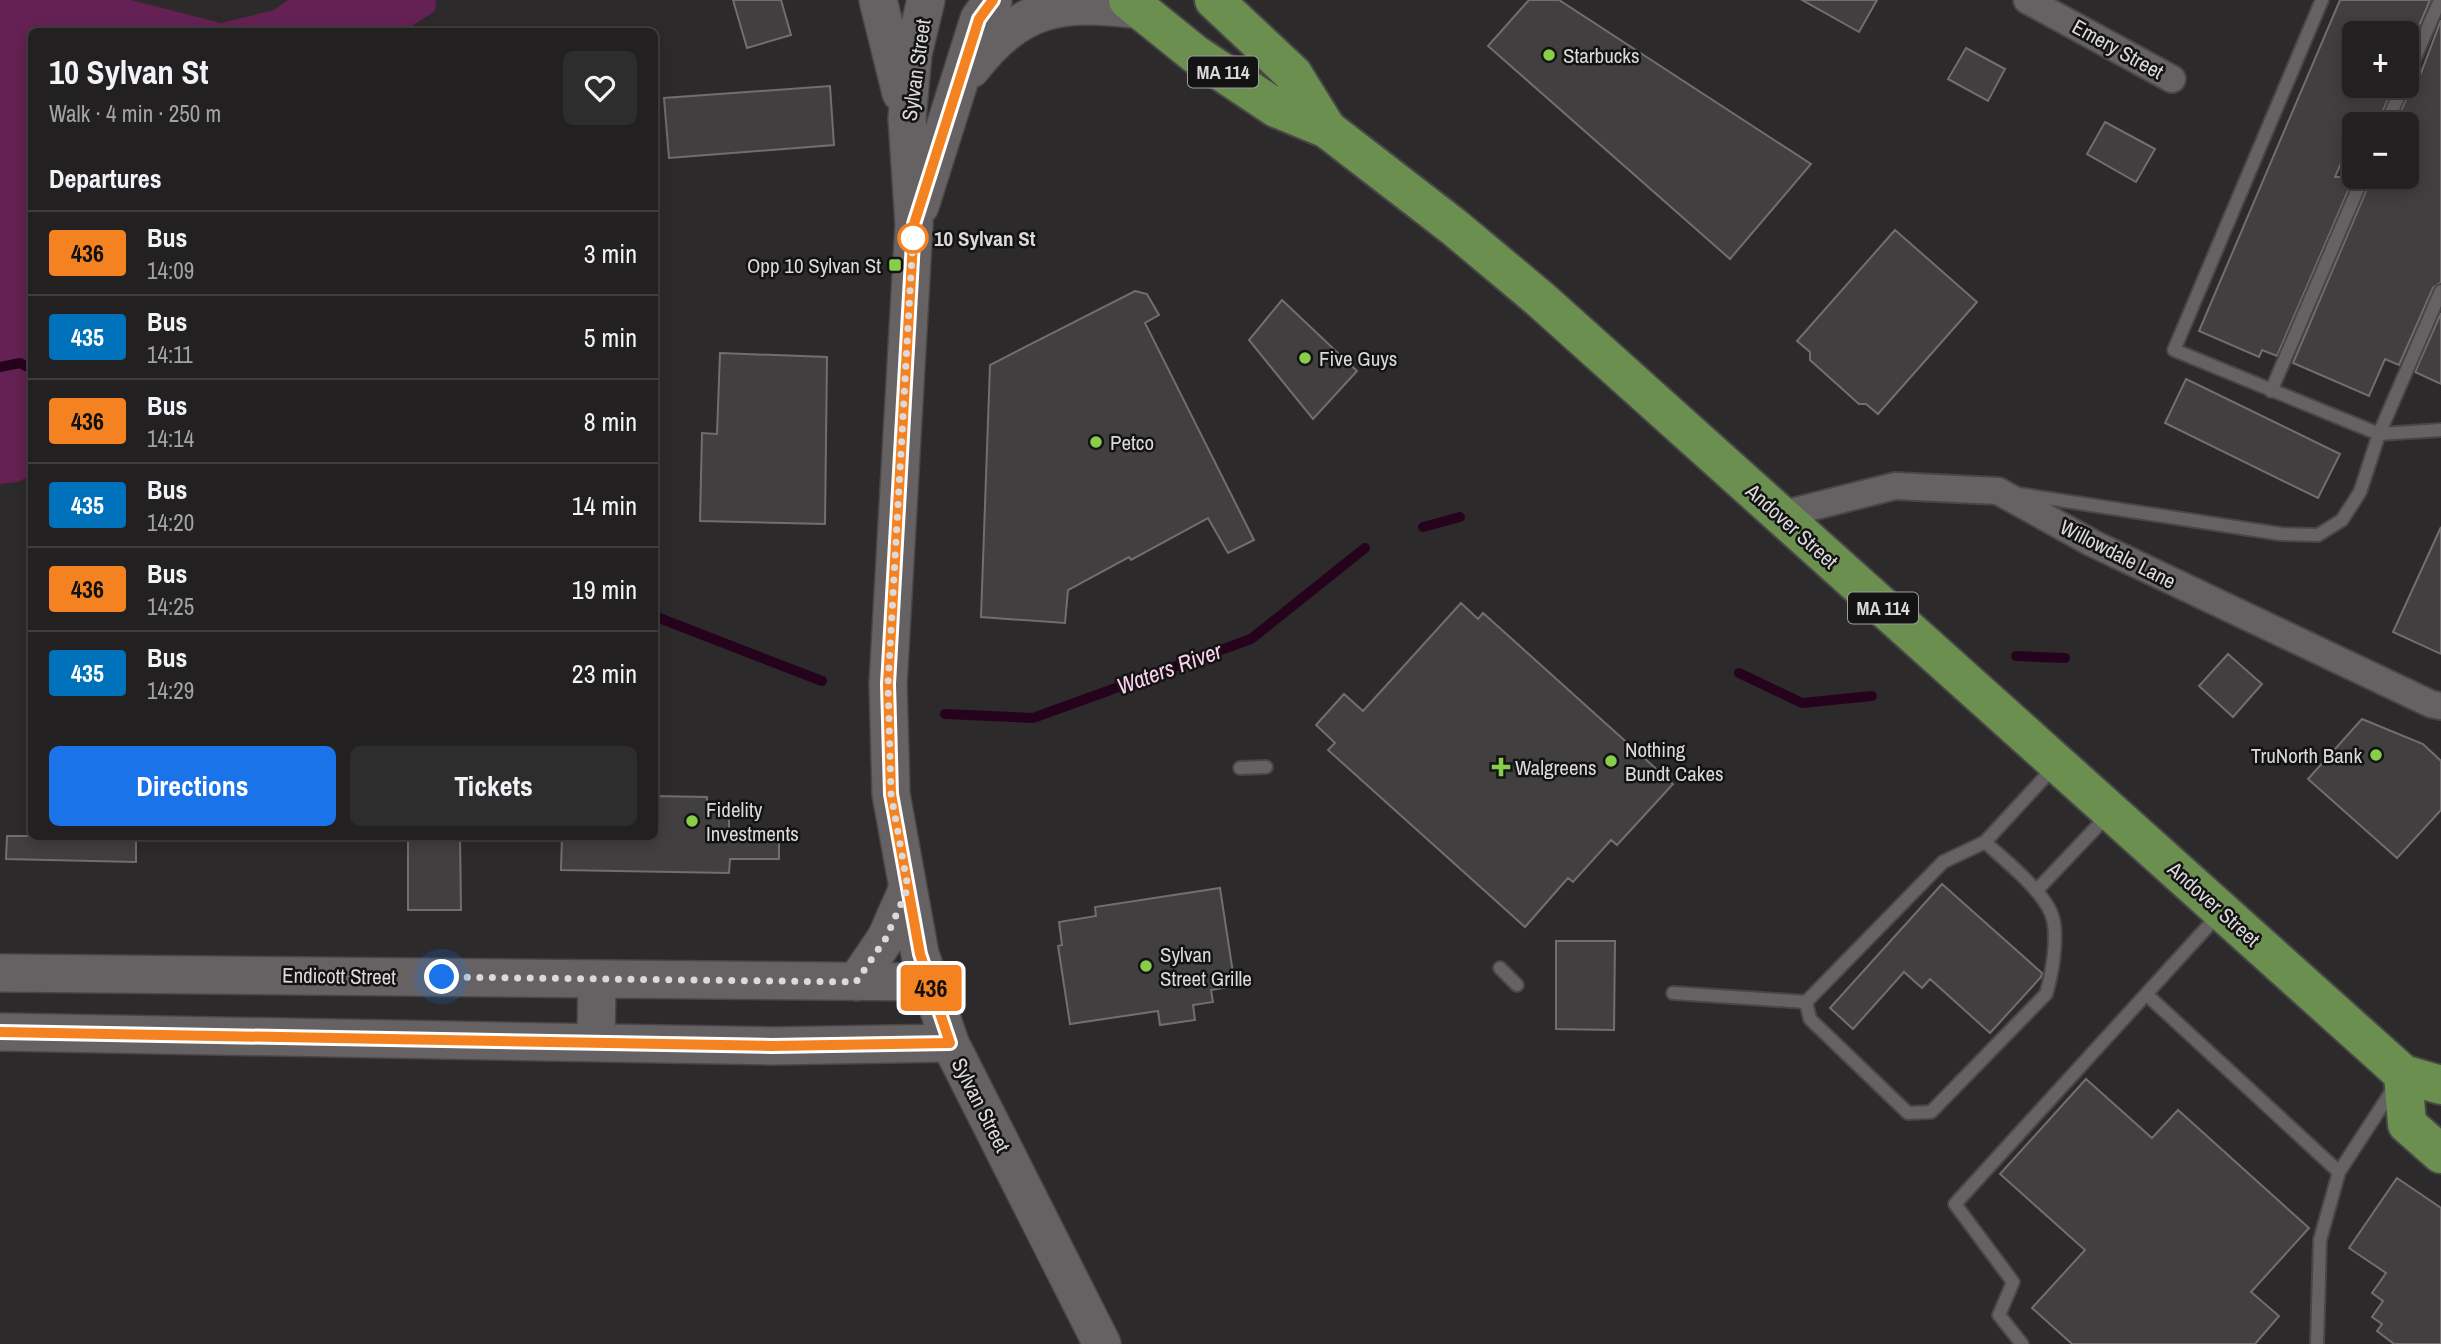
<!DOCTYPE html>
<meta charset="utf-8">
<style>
body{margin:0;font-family:"Archivo Narrow",sans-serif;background:#2e2d2e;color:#f1f3f6;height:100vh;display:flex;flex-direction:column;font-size:26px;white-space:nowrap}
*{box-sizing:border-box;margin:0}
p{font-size:23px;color:#a2a3a5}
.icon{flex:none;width:38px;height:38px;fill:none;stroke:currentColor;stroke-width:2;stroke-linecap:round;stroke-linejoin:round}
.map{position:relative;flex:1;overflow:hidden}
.details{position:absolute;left:28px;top:28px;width:630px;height:812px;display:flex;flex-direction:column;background:#222021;border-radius:10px;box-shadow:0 4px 18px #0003,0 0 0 2px #3f3e3f}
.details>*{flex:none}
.badge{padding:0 14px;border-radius:5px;font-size:24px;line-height:46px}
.fabs{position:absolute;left:2342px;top:21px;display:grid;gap:14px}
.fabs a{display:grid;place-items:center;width:77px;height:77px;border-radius:10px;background:#222021;box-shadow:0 4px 18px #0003,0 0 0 2px #3f3e3f;font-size:35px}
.you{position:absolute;width:35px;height:35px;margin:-18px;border:5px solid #fff;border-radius:50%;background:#1a73e8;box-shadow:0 0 0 10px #1a73e833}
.map>.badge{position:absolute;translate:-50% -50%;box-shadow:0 0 0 4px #fff}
h2{padding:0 21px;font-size:26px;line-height:63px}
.round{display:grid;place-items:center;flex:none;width:74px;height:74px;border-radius:10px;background:#2e2d2e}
.head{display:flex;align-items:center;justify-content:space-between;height:119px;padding:0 21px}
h1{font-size:33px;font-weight:800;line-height:52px}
.cta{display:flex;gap:14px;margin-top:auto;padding:14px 21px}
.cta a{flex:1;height:80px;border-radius:10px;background:#1a73e8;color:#fff;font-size:28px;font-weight:800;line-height:80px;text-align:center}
.cta a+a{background:#2e2d2e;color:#f1f3f6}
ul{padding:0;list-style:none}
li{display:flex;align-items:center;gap:21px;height:84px;padding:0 21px;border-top:2px solid #3f3e3f}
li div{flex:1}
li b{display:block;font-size:26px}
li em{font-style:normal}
li .badge{min-width:77px;font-weight:700;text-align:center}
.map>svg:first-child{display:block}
</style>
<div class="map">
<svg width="2441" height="1344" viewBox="0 0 2441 1344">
<rect width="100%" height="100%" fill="#2d2a2c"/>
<!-- green -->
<path fill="#652153" d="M 0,0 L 131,0 L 221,23 L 274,10 L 288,0 L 436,0 L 435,11 L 404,31 L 32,32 L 31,475 L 18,482 L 0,484 Z"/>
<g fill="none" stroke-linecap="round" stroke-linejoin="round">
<!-- stream -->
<path stroke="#26031d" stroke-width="10" d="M 0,367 L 20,363 L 32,369
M 1423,527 L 1460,517
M 654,616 L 822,681
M 2016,656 L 2065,658
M 1739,673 L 1802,703 L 1872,696
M 945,714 L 1033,718 L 1251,639 L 1365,548"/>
</g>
<!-- building -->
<path fill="#423f41" stroke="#716e70" stroke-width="2" d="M 733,0 L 781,0 L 791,35 L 747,48 Z
M 1529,0 L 1559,0 L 1811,164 L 1730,259 L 1488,46 Z
M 1802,0 L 1877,0 L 1859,32 Z
M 2340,0 L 2430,0 L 2416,33 L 2354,33 L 2354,86 L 2394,86 L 2377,124 L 2354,124 L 2354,133 L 2335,177 L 2354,177 L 2277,356 L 2262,350 L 2259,357 L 2199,331 Z
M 2441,20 L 2441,282 L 2433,288 L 2399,365 L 2385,359 L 2369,396 L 2293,363 L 2372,177 L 2406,177 L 2406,124 L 2395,124 L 2412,86 L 2416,86 Z
M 1966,48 L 2005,69 L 1988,101 L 1948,79 Z
M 830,86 L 834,145 L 669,158 L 664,98 Z
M 2105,122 L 2155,149 L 2136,182 L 2087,154 Z
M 1895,230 L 1977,302 L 1878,414 L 1866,404 L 1859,404 L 1810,360 L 1810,352 L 1797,341 Z
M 1135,291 L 1147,294 L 1159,315 L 1145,323 L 1254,540 L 1228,553 L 1208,518 L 1131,560 L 1129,557 L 1068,590 L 1065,623 L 981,617 L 990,365 Z
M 1282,300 L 1357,371 L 1313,419 L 1249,340 Z
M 2441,313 L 2441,384 L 2415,372 Z
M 720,353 L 827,357 L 825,524 L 700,521 L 702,433 L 717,434 Z
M 2186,379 L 2340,454 L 2318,498 L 2165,423 Z
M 2441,527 L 2441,654 L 2393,632 Z
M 1461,603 L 1478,619 L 1483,613 L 1673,784 L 1617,845 L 1611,840 L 1573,882 L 1568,878 L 1525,927 L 1328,750 L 1335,743 L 1316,725 L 1344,694 L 1363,711 Z
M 2228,654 L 2262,684 L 2233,717 L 2199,686 Z
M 2362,719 L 2423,744 L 2441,761 L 2441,810 L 2397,858 L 2308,779 Z
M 654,796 L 707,797 L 707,809 L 729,809 L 729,834 L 779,834 L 779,859 L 730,859 L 729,873 L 561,870 L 562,836 L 654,836 Z
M 7,836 L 136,836 L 136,862 L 6,859 Z
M 408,836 L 460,836 L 461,910 L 408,910 Z
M 1942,884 L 2042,973 L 2041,977 L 1990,1033 L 1930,979 L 1922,988 L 1904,972 L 1853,1029 L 1830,1008 Z
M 1220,888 L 1235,986 L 1211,990 L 1213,1002 L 1193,1005 L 1195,1020 L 1160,1025 L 1158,1011 L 1070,1024 L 1058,946 L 1062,945 L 1059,922 L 1096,916 L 1095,907 Z
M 1556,941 L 1615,941 L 1614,1030 L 1556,1029 Z
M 2086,1079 L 2152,1138 L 2178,1110 L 2309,1228 L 2251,1292 L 2279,1316 L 2255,1344 L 2072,1344 L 2032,1308 L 2085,1250 L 2000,1174 Z
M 2397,1178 L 2441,1208 L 2441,1344 L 2394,1344 L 2377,1331 L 2382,1324 L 2372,1317 L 2383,1301 L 2372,1293 L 2386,1273 L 2349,1248 Z"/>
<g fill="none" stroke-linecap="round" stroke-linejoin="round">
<defs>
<path id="lane" d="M 2322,0 L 2174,350 L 2379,434 L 2441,430
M 2406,78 L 2440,0
M 2386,124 L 2403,86
M 2271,391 L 2363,177
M 2019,494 L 2281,534 L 2318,535 L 2342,520 L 2360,492 L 2379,434 L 2441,291
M 1240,768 L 1266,767
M 2036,891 L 2108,815
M 1500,968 L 1517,985
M 1673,993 L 1806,1002 L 1943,862 L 1985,842 L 2055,766
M 2146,994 L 2339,1172
M 1806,1002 L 1810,1019 L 1908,1113 L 1931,1112 L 2046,994 C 2052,975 2058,939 2053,919 C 2047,893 2005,861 1985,842
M 2022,1344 L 1999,1315 L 2013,1282 L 1955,1204 L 2220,913
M 2317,1344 L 2320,1240 L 2339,1172 L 2395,1086"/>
<path id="street" d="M 2027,0 L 2172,79
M 1780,515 L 1895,486 L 1998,491 L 2092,543 L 2431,704 L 2441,706"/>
<path id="secondary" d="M 878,0 L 901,93
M 926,0 L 913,54 L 907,118 L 914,224 L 888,684 L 891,794 L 920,954 L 950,1043 L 1102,1344
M 971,69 C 1021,5 1061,0 1140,10
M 920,206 L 979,19 L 993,0
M 0,973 L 929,982
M 856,982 L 886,938 L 908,888
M 0,1032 L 772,1046 L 950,1043
M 596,1043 L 597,979"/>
<path id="highway" d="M 1128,0 L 1195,54 L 1276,108 L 1327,129 L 1454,227 L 1540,299 L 2403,1074 L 2441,1085
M 1214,0 L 1293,74 L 1327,129
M 2403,1074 L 2407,1124 L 2441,1154"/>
</defs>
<!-- lane casing -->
<use href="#lane" stroke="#484647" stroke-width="16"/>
<!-- street casing -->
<use href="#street" stroke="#484647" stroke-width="30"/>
<!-- secondary casing -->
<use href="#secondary" stroke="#484647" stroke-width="40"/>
<!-- highway casing -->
<use href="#highway" stroke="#484647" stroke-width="42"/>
<!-- lane -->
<use href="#lane" stroke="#666264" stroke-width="12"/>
<!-- street -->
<use href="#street" stroke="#666264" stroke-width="26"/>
<!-- secondary -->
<use href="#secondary" stroke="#666264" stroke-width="37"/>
<!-- highway -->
<use href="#highway" stroke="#6b8f4f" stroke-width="38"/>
</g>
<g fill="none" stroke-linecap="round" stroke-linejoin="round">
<defs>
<path id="line" d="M 0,1032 L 772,1046 L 950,1043 L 920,954 L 891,794 L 888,684 L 914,224 L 979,19 L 993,0"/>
</defs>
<!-- line casing -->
<use href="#line" stroke="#fff" stroke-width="16"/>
<!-- line -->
<use href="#line" stroke="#f58220" stroke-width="10"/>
<!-- walk -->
<path stroke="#dbd9da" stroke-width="7" stroke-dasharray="0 12.6" d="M 442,977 L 856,982 L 886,938 L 908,888 L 891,794 L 888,684 L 913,238"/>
</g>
<!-- markers -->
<g fill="#88cf49" stroke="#141314" stroke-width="2.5">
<circle cx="1549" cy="55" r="7"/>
<rect x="888" y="258" width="14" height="14" rx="3.5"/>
<circle cx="1305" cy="358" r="7"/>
<circle cx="1096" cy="442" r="7"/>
<circle cx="2376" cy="755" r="7"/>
<circle cx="1611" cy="761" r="7"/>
<path d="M1497.5 756.5h7v7h7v7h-7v7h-7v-7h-7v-7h7z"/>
<circle cx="692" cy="821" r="7"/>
<circle cx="1146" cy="966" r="7"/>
</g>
<circle fill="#fff" stroke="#f58220" stroke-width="3.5" cx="913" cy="238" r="14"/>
<g text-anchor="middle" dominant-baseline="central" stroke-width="5" stroke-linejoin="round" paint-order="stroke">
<!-- shield labels -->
<g fill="#141314" stroke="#9f9e9f" stroke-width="2">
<rect x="1188" y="56.5" width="70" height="31" rx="5"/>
<rect x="1848" y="592.5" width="70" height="31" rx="5"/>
</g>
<g font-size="19" font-weight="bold" fill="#dbd9da">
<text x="1223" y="72">MA 114</text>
<text x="1883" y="608">MA 114</text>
</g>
<!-- street labels -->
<g font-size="21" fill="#dbd9da" stroke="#141314">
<text transform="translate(2118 49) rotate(29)">Emery Street</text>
<text transform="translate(916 70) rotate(-82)">Sylvan Street</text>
<text transform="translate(1792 526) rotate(42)">Andover Street</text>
<text transform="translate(2118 554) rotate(27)">Willowdale Lane</text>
<text transform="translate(2214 904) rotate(42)">Andover Street</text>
<text transform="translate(339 976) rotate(1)">Endicott Street</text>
<text transform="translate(981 1105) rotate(63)">Sylvan Street</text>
</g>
<!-- poi labels -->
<g font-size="21" fill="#dbd9da" stroke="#141314" text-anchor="start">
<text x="1563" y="55">Starbucks</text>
<text x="881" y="265" text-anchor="end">Opp 10 Sylvan St</text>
<text x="1319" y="358">Five Guys</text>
<text x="1110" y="442">Petco</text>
<text x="1625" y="749">Nothing<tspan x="1625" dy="24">Bundt Cakes</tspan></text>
<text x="2362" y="755" text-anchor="end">TruNorth Bank</text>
<text x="1515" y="767">Walgreens</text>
<text x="706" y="809">Fidelity<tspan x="706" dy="24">Investments</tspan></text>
<text x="1160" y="954">Sylvan<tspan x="1160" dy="24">Street Grille</tspan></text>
</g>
<!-- stop labels -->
<g font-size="21" font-weight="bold" fill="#dbd9da" stroke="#141314" text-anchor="start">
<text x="934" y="238">10 Sylvan St</text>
</g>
<!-- water labels -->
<g font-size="23" font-style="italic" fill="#fcd1ed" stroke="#141314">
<text transform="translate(1169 668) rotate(-20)">Waters River</text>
</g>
</g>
</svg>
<div class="fabs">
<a>+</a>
<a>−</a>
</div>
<div class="you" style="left:442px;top:977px"></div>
<b class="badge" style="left:931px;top:988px;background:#f58220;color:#111">436</b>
<section class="details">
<div class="head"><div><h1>10 Sylvan St</h1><p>Walk · 4 min · 250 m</p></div><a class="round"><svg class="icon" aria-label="heart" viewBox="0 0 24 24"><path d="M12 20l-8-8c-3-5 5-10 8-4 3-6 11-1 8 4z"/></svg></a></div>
<h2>Departures</h2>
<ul>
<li><span class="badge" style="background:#f58220;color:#111">436</span><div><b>Bus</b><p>14:09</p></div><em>3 min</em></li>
<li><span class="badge" style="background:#0072bc;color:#fff">435</span><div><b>Bus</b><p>14:11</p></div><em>5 min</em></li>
<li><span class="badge" style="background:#f58220;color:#111">436</span><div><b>Bus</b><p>14:14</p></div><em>8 min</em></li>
<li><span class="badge" style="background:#0072bc;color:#fff">435</span><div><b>Bus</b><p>14:20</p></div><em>14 min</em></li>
<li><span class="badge" style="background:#f58220;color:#111">436</span><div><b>Bus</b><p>14:25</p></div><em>19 min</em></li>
<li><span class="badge" style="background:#0072bc;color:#fff">435</span><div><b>Bus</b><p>14:29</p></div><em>23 min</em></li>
</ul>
<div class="cta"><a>Directions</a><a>Tickets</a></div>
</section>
</div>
